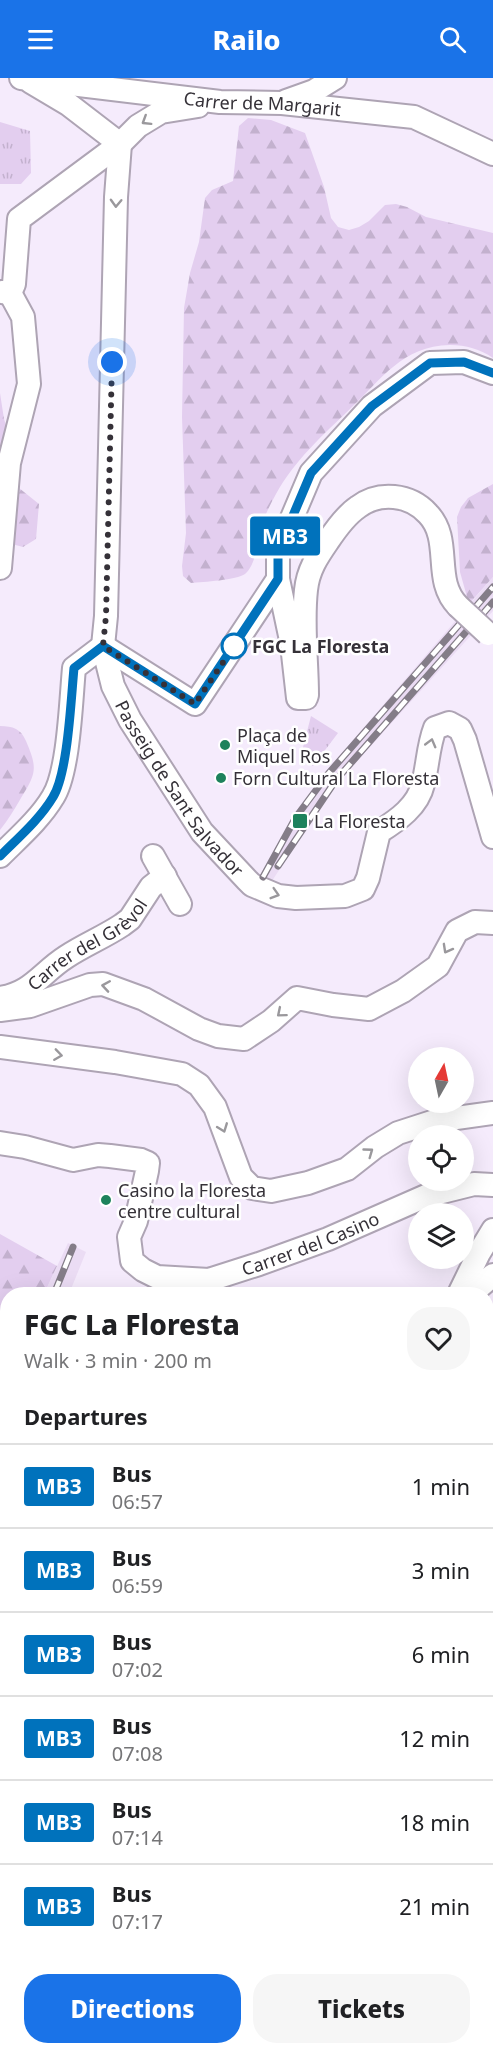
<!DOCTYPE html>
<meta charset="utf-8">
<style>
body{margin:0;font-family:"Noto Sans",sans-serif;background:#f6f6f6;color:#202124;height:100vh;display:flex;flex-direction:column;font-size:22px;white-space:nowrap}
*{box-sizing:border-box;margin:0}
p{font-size:20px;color:#757577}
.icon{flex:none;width:33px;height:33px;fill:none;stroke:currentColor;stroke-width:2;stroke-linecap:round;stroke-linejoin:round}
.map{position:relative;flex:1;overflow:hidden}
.side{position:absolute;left:0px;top:1209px;width:494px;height:768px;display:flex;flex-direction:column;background:#fff;border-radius:24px 24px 0 0;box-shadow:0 6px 24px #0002}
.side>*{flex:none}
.badge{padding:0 12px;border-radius:4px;font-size:21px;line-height:39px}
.needle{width:39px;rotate:9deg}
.buttons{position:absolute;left:408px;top:969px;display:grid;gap:12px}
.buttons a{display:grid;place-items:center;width:66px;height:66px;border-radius:50%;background:#fff;box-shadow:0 6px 24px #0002;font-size:30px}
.you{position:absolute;width:30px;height:30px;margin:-15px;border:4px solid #fff;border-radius:50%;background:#1a73e8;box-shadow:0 0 0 9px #1a73e833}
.map>.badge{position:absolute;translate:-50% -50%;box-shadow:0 0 0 3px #fff}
h2{padding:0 24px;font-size:22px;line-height:54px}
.round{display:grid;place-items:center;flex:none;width:63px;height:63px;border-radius:24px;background:#f6f6f6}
.headline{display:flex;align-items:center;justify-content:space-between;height:102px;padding:0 24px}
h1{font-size:28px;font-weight:800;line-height:45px}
.action{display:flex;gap:12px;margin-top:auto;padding:12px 24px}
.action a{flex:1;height:69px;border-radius:24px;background:#1a73e8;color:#fff;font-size:24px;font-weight:800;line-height:69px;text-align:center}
.action a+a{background:#f6f6f6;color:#202124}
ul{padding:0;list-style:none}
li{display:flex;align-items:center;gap:18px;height:84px;padding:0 24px;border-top:2px solid #e0e0e0}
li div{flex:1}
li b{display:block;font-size:22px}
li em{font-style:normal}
li .badge{min-width:66px;font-weight:700;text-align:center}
header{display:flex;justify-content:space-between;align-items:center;height:78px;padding:0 24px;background:#1a73e8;color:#fff;font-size:27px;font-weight:800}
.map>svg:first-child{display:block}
</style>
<header><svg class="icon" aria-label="menu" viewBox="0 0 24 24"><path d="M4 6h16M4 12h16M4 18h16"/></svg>Railo<svg class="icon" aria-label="search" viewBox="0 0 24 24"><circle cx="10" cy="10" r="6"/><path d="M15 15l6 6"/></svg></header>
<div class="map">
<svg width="493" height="1977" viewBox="0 0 493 1977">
<defs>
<pattern id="grass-tufts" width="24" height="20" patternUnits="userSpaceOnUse" patternTransform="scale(1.5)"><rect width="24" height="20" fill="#e3ceef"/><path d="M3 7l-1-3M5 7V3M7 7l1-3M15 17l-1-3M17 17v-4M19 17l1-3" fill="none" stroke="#c3b1ce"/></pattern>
<pattern id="forest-firs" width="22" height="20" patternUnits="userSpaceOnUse" patternTransform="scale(1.5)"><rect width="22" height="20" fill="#e3ceef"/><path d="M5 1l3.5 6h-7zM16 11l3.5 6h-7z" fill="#c3b1ce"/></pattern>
</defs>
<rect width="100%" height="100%" fill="#f5ebfc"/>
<!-- built -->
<path fill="#ebdcf4" d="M 493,499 L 493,533 L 339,703 L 318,732 L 272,803 L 261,798 L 287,750 L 324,696 Z
M 68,1165 L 86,1174 L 69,1216 L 44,1216 Z
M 7,1344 L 7,1511 L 2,1476 L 3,1371 Z"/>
<!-- grass -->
<path fill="url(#grass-tufts)" d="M 0,44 L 30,53 L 31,95 L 21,106 L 0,106 Z
M 311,638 L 338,655 L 313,688 L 300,681 Z"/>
<!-- forest -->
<path fill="url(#forest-firs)" d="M 248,40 L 271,42 L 305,55 L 324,109 L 331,140 L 338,149 L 349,152 L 359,149 L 369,143 L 385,127 L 396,126 L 407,129 L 426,139 L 493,155 L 493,280 C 480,271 466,267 450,267 C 402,268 382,301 350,331 C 323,357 294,383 276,416 C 271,425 267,433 264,441 C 259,456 257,486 245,496 C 237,502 203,504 191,505 L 183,498 L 182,488 L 186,455 L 182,339 L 184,230 L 190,195 L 199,164 L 205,120 L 212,112 L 233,103 L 239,48 Z
M 0,315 L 4,341 L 9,356 L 14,406 L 39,426 L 36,461 L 23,469 L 8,465 L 0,458 Z
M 493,406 L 493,499 L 469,526 L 460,494 L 457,439 L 461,429 L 468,420 Z
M 0,648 C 13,648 21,651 26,663 C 38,691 36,695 21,720 C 14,732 8,742 0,752 Z
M 0,1156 L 57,1188 L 44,1216 L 8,1216 L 8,1344 L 3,1371 L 2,1476 L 8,1511 L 7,1724 L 0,1718 Z
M 493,1797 L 493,1977 L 328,1977 L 322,1970 L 486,1970 L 486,1802 Z
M 44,1970 L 277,1970 L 283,1977 L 51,1977 Z"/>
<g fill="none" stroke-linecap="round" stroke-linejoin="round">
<defs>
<g id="minor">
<path id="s1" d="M 21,0 L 220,24 L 282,25 L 414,39 L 493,76"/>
<path d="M 31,4 L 68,26 L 120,66"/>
<path d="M 286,23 L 314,13 L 335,0"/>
<path id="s2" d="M 120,66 L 116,119 L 106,538 L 103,568 L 113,608 L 130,642 L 202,754 L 247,802 L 252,807 L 278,818 L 296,820 L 345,818 L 363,811 L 368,800 L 379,754 C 398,742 418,728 423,706 C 428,687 428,668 435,650 L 449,645 L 460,651 L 465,662 L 493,759"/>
<path d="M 2,214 L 10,215 L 14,206 L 19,141 L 120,66 L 138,48 L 161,34 L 198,28"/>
<path d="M 0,490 L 9,385 L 29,306 L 23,239 L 10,215"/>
<path d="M 458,528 C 432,502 453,462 428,436 C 410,416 379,413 358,429 C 346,437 336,451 328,463 C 317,479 308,492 306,512 C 302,547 307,583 307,617 L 306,620 L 298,620 L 292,567 L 278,501 L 278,473 L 311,395 L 372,328 L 430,285 L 464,284 L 493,295"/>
<path d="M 103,568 L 195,626 L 278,501"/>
<path d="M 0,778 C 18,760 40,741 53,719 C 69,694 71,621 74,590 L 103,568"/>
<path d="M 153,778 L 180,826"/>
<path id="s3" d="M 0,920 C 32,915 41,895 66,879 C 84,867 104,859 122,847 L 130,841 L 151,809 L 165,798"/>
<path d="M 0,932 L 30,928 L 90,907 L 103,906 L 144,921 L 199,951 L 218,958 L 244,961 L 271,943 L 297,920 L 333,927 L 369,931 L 403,913 L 438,888 L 457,853 L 475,844 L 493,845"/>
<path d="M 0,969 L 115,984 L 182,996 L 199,1007 L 215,1029 L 241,1099 L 252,1110 L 271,1113 L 308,1105 L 347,1091 L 375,1069 L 398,1055 L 435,1043 L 493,1035"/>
<path id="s4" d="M 0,1065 L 25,1069 L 73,1082 L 98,1077 L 110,1078 L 141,1082 L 148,1085 L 147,1093 L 136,1143 L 129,1159 L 132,1183 L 143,1192 L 157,1199 L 209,1202 L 259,1186 L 328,1161 L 426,1118 L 474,1106 L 493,1107"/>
<path d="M 459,1216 L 479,1175 L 493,1152"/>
<path d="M 471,1216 L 493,1197"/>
<path d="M 486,1467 L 493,1449"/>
<path d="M 486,1480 L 493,1486"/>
<path d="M 486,1610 L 493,1605"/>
<path d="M 486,1734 L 493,1728"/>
<path d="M 0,1799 L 8,1796"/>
<path d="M 0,1886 L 8,1899"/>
<path d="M 89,1970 L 92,1977"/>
</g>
<path id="highway" d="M 9,1970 L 20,1977"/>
</defs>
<!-- minor casing -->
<use href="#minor" stroke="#aea4b4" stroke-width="26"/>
<!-- highway casing -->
<use href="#highway" stroke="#aea4b4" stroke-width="36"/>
<!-- minor -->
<use href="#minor" stroke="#fff" stroke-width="22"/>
<!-- highway -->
<use href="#highway" stroke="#fff" stroke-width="33"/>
<defs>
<path id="rail" d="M 472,533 L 493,509
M 480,539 L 493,524
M 278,788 L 336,702 L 472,547
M 263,799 L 296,739 L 328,696 L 464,541
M 54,1216 L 73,1169
M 289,1970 L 295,1977
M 302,1970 L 308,1977"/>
</defs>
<!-- rail casing -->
<use href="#rail" stroke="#847d88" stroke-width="7"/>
<!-- rail -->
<use href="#rail" stroke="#fff" stroke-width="4.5" stroke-dasharray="14" stroke-linecap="butt"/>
<defs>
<path id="minor-bridge" d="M 458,528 L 488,556"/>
</defs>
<!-- minor-bridge casing -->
<use href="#minor-bridge" stroke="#aea4b4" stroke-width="26" stroke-linecap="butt"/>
<!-- minor-bridge -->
<use href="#minor-bridge" stroke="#fff" stroke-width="22"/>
</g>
<!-- one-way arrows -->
<defs><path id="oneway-chevron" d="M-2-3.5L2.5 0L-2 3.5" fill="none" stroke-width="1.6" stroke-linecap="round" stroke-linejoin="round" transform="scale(1.5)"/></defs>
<g stroke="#9a989c">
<use href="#oneway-chevron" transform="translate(146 43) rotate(148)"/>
<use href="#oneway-chevron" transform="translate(116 125) rotate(92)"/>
<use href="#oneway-chevron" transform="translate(431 665) rotate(-75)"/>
<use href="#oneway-chevron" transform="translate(275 816) rotate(17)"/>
<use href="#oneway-chevron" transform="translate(447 871) rotate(119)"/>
<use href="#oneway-chevron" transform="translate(106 908) rotate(-171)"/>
<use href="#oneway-chevron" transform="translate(281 935) rotate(140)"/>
<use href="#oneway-chevron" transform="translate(58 977) rotate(8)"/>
<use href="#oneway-chevron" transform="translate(223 1050) rotate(69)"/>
<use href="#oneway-chevron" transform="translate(369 1074) rotate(-36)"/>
</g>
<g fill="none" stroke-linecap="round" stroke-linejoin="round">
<defs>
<path id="line" d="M 0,778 C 18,760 40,741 53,719 C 68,695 71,620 74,590 L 103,568 L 195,626 L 278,501 L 278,473 L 311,395 L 372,328 L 430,285 L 464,284 L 493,295"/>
</defs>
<!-- line casing -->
<use href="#line" stroke="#fff" stroke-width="14"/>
<!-- line -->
<use href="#line" stroke="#0072bc" stroke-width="9"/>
<!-- walk -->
<path stroke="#353138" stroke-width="6" stroke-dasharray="0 10.8" d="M 112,284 L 106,538 L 103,568 L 195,626 L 234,568"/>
</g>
<!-- markers -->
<circle fill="#fff" stroke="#0072bc" stroke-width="3" cx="234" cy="568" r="12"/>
<g fill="#1d825c" stroke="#fff" stroke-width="2">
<circle cx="225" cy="667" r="6"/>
<circle cx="221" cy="700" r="6"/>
<rect x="292" y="735" width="16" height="16" rx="3"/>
<circle cx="106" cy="1122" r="6"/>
</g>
<g text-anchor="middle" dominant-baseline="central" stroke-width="5" stroke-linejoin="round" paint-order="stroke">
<!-- street labels -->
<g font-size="18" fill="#353138" stroke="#fff">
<text stroke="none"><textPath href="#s1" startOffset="243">Carrer de Margarit</textPath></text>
<text stroke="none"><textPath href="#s2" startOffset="666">Passeig de Sant Salvador</textPath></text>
<text stroke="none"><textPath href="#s3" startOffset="104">Carrer del Grèvol</textPath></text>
<text stroke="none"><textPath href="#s4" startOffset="442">Carrer del Casino</textPath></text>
</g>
<!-- stop labels -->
<g font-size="18" font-weight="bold" fill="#353138" stroke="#fff" text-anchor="start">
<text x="252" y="568">FGC La Floresta</text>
</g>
<!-- poi labels -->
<g font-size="18" fill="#353138" stroke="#fff" text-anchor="start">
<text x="237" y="657">Plaça de<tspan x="237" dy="21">Miquel Ros</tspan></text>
<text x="233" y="700">Forn Cultural La Floresta</text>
<text x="314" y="743">La Floresta</text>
<text x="118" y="1112">Casino la Floresta<tspan x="118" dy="21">centre cultural</tspan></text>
</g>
</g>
</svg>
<div class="buttons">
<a><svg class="needle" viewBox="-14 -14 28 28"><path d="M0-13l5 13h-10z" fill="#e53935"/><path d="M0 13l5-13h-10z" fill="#757577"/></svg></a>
<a><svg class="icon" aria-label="locate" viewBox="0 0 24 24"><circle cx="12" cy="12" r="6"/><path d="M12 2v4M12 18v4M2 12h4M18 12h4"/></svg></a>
<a><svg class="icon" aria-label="layers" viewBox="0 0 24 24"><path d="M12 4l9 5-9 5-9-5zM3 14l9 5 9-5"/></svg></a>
</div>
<div class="you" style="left:112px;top:284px"></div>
<b class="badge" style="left:285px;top:458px;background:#0072bc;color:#fff">MB3</b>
<section class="side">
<div class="headline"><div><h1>FGC La Floresta</h1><p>Walk · 3 min · 200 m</p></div><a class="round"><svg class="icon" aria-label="heart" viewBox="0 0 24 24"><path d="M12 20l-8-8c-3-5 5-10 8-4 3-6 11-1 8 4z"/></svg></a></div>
<h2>Departures</h2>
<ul>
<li><span class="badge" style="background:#0072bc;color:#fff">MB3</span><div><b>Bus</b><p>06:57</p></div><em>1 min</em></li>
<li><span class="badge" style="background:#0072bc;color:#fff">MB3</span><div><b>Bus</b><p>06:59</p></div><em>3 min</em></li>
<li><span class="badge" style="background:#0072bc;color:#fff">MB3</span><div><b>Bus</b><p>07:02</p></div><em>6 min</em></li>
<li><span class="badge" style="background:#0072bc;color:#fff">MB3</span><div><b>Bus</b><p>07:08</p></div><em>12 min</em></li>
<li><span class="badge" style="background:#0072bc;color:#fff">MB3</span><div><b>Bus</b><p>07:14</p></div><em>18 min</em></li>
<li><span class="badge" style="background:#0072bc;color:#fff">MB3</span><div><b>Bus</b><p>07:17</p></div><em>21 min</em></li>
</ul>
<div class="action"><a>Directions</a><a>Tickets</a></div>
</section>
</div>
